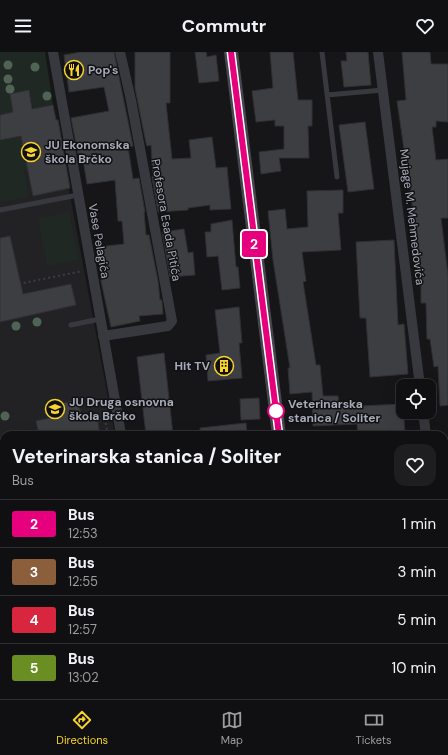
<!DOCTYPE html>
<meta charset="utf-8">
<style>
body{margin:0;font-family:"DM Sans",sans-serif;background:#1e1e20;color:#f1f3f6;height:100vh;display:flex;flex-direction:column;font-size:15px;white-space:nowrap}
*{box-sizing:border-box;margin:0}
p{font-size:13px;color:#9c9d9f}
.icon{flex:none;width:22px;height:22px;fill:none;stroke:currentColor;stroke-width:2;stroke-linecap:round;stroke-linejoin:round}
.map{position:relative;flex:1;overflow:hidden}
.drawer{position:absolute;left:0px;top:379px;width:448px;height:268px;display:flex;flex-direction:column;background:#101012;border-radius:12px 12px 0 0;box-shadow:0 4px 16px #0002,0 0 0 1px #303032}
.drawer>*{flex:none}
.badge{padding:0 8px;border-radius:3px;font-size:14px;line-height:26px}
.tools{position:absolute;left:396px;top:327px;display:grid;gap:8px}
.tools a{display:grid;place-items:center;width:40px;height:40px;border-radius:8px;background:#101012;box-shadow:0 4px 16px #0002,0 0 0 1px #303032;font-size:20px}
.map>.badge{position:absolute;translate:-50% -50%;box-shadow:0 0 0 2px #fff}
.round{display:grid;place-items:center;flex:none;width:42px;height:42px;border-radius:12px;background:#1e1e20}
.headline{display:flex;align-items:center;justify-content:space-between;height:68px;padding:0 12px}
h1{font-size:19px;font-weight:700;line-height:30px}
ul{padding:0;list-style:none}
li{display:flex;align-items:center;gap:12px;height:48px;padding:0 12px;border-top:1px solid #303032}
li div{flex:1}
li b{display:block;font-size:15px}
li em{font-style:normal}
li .badge{min-width:44px;font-weight:700;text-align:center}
header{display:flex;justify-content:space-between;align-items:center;height:52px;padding:0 12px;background:#101012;font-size:18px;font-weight:700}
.menu{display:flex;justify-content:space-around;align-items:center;height:56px;border-top:1px solid #303032;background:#101012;font-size:11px;color:#9c9d9f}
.menu a{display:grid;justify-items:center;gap:2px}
.menu .current{color:#f9d42c}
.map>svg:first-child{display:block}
</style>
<header><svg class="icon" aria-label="menu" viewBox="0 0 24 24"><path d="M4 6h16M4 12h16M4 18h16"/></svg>Commutr<svg class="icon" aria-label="heart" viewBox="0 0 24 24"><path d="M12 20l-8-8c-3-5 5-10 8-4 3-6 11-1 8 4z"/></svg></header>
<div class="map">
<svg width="448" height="647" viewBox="0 0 448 647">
<rect width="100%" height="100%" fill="#161618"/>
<!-- built -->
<path fill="#222225" d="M 29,38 L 33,57 L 53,53 L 115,383 L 4,383 L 4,444 L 0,445 L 0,63 L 13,60 L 10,42 Z"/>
<!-- green -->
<path fill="#1f2822" d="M 0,0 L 45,0 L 53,53 L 33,57 L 29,38 L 10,42 L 13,60 L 0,63 Z
M 21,84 L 28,118 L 24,119 L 29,145 L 0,150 L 0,88 Z
M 69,160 L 79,208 L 47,214 L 38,166 Z"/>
<!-- building -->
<path fill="#3d3e42" stroke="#303034" d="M 81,0 L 114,0 L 133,94 L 128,95 L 133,127 L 139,126 L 145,160 L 144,160 L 146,183 L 149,183 L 158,229 L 160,248 L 162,248 L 162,251 L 163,262 L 139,264 L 140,269 L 111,275 L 101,229 L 98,195 L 124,192 L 122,169 L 118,169 L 115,128 L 87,132 L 82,101 L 78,102 L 71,66 L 109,59 L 104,35 L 69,40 L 64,3 Z
M 135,0 L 170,0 L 170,51 L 166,51 L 172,107 L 191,106 L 189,88 L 212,85 L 216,116 L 227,115 L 231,157 L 210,158 L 210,153 L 188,156 L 188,158 L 158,160 L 152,125 L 153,124 L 151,93 L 147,94 L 146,91 L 135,36 Z
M 195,0 L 206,0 L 207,5 L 216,3 L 219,29 L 199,31 Z
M 270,0 L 293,0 L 298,48 L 312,48 L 312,74 L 308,74 L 309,106 L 279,106 L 281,119 L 261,122 L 259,100 L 284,97 L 284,74 L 275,74 L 275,68 L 256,70 L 252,39 L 273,36 Z
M 346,0 L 368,0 L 371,33 L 344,35 L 341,9 L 347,9 Z
M 402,0 L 430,0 L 431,12 L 448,12 L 448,70 L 436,69 L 436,75 L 432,75 L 436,108 L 448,107 L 448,166 L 441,166 L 448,223 L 448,353 L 440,354 L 438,314 L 434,315 L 430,287 L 427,287 L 426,251 L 421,251 L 421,218 L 418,218 L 409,118 L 407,118 L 397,49 L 406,48 Z
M 29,38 L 32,57 L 53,53 L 56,68 L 58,68 L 70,136 L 33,144 L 21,84 L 0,88 L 0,63 L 13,60 L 10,42 Z
M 365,70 L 374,137 L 348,140 L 339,73 Z
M 343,138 L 343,161 L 338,161 L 341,198 L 302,200 L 306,229 L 303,230 L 316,313 L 320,313 L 323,344 L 338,344 L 339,355 L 403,352 L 405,383 L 358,383 L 357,372 L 313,374 L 312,340 L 290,342 L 288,316 L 290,316 L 273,208 L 268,159 L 285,157 L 287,177 L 308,175 L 307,139 Z
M 232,168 L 236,215 L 238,215 L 240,236 L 222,238 L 218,204 L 207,205 L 205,180 L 211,180 L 211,172 Z
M 184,177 L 188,201 L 193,200 L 195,223 L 170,225 L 162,180 Z
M 10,184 L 23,242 L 71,232 L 76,253 L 0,270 L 0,186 Z
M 394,188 L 398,273 L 404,272 L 408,322 L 370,325 L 366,266 L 360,266 L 356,190 Z
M 239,255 L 242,291 L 239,291 L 242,326 L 208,329 L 206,303 L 220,301 L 215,258 Z
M 164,301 L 173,383 L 146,383 L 137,305 Z
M 259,346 L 260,367 L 241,368 L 240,347 Z
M 78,348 L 82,368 L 97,365 L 100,383 L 39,383 L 36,369 L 55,365 L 53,353 Z
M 246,371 L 247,383 L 200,383 L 200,376 Z"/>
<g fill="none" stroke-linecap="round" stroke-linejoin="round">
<!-- path -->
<path stroke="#3c3d44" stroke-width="2" stroke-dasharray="2 3" stroke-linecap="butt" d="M 9,234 L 82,219
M 98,369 L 105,368 L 108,383
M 300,643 L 301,647
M 330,643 L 330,647"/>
<!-- service -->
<path stroke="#38383f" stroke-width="5" d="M 322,0 L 337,125
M 327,43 L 383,38
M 0,158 L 78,143
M 71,273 L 100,267"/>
<!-- minor -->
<path stroke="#38383f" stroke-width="10" d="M 53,0 L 121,382
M 378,0 L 420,334
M 103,284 L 168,274 L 172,269 L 131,48 L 120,0
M 423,360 L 426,383
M 0,470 L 4,470
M 444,510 L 448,509
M 0,544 L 4,544
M 0,607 L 4,608
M 427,647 L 448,644"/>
<!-- secondary -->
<path stroke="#44454d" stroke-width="14" d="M 231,0 L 279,383
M 315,643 L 315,647"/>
</g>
<!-- trees -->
<g fill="#4f6454">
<circle cx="8" cy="13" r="4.5"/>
<circle cx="35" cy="15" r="4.5"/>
<circle cx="8" cy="27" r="4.5"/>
<circle cx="10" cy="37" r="4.5"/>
<circle cx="47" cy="44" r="4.5"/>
<circle cx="37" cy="270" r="4.5"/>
<circle cx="16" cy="274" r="4.5"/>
<circle cx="5" cy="364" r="4.5"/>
</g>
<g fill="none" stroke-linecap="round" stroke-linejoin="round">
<defs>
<path id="line" d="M 231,0 L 279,383"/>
</defs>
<!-- line casing -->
<use href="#line" stroke="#fff" stroke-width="9"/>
<!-- line -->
<use href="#line" stroke="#e6007e" stroke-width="6"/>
</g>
<!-- icons -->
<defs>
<symbol id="restaurant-ring" viewBox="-11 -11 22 22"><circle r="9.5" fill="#111113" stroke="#f9d42c" stroke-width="1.5"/><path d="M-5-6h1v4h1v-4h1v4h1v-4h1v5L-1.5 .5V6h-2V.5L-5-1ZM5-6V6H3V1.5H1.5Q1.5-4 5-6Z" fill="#f9d42c"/></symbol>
<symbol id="school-ring" viewBox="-11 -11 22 22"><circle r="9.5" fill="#111113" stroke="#f9d42c" stroke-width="1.5"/><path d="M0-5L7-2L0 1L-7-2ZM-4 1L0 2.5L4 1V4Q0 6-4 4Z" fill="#f9d42c"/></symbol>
<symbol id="building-ring" viewBox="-11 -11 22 22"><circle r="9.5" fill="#111113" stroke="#f9d42c" stroke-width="1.5"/><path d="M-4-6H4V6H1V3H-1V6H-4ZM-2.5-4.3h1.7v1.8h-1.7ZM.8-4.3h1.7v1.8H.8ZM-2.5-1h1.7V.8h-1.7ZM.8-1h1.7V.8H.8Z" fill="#f9d42c"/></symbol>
</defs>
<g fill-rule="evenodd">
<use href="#restaurant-ring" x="63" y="7" width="22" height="22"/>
<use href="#school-ring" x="20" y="89" width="22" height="22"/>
<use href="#building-ring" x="213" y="303" width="22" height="22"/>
<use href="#school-ring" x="44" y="346" width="22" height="22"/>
</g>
<!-- markers -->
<circle fill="#fff" stroke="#e6007e" stroke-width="2" cx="276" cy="359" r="8"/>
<g text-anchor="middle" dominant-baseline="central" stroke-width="3" stroke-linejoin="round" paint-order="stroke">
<!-- poi labels -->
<g font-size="12" font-weight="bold" fill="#a7aab8" stroke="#111113" text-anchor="start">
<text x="88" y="18">Pop's</text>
<text x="45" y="93">JU Ekonomska<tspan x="45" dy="14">škola Brčko</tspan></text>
<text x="210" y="314" text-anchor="end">Hit TV</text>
<text x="69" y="350">JU Druga osnovna<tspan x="69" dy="14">škola Brčko</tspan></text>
</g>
<!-- street labels -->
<g font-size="12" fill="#a7aab8" stroke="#111113">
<text transform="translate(412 165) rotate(83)">Mujage M. Mehmedovića</text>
<text transform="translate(166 168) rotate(80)">Profesora Esada Pitića</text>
<text transform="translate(99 189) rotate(80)">Vase Pelagića</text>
</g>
<!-- stop labels -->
<g font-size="12" font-weight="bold" fill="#a7aab8" stroke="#111113" text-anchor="start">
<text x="288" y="352">Veterinarska<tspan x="288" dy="14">stanica / Soliter</tspan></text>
</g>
</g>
</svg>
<div class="tools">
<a><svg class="icon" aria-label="locate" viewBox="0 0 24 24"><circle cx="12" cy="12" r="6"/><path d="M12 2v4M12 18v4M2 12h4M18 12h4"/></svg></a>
</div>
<b class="badge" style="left:254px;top:192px;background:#e6007e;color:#fff">2</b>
<section class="drawer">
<div class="headline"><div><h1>Veterinarska stanica / Soliter</h1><p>Bus</p></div><a class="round"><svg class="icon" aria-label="heart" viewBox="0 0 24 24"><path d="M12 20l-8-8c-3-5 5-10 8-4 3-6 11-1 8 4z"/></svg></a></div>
<ul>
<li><span class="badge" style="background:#e6007e;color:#fff">2</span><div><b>Bus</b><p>12:53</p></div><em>1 min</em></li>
<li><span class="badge" style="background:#8b5e3c;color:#fff">3</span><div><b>Bus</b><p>12:55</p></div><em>3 min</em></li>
<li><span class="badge" style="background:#d7263d;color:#fff">4</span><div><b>Bus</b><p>12:57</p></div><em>5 min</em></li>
<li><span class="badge" style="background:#6b8e23;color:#fff">5</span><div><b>Bus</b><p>13:02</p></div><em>10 min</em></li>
</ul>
</section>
</div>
<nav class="menu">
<a class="current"><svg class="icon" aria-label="directions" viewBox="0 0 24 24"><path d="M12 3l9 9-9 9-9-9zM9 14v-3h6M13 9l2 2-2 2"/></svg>Directions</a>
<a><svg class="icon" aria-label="map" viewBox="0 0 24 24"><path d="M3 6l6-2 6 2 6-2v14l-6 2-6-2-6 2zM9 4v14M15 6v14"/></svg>Map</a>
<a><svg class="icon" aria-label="tickets" viewBox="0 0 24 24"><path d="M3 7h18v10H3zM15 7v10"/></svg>Tickets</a>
</nav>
